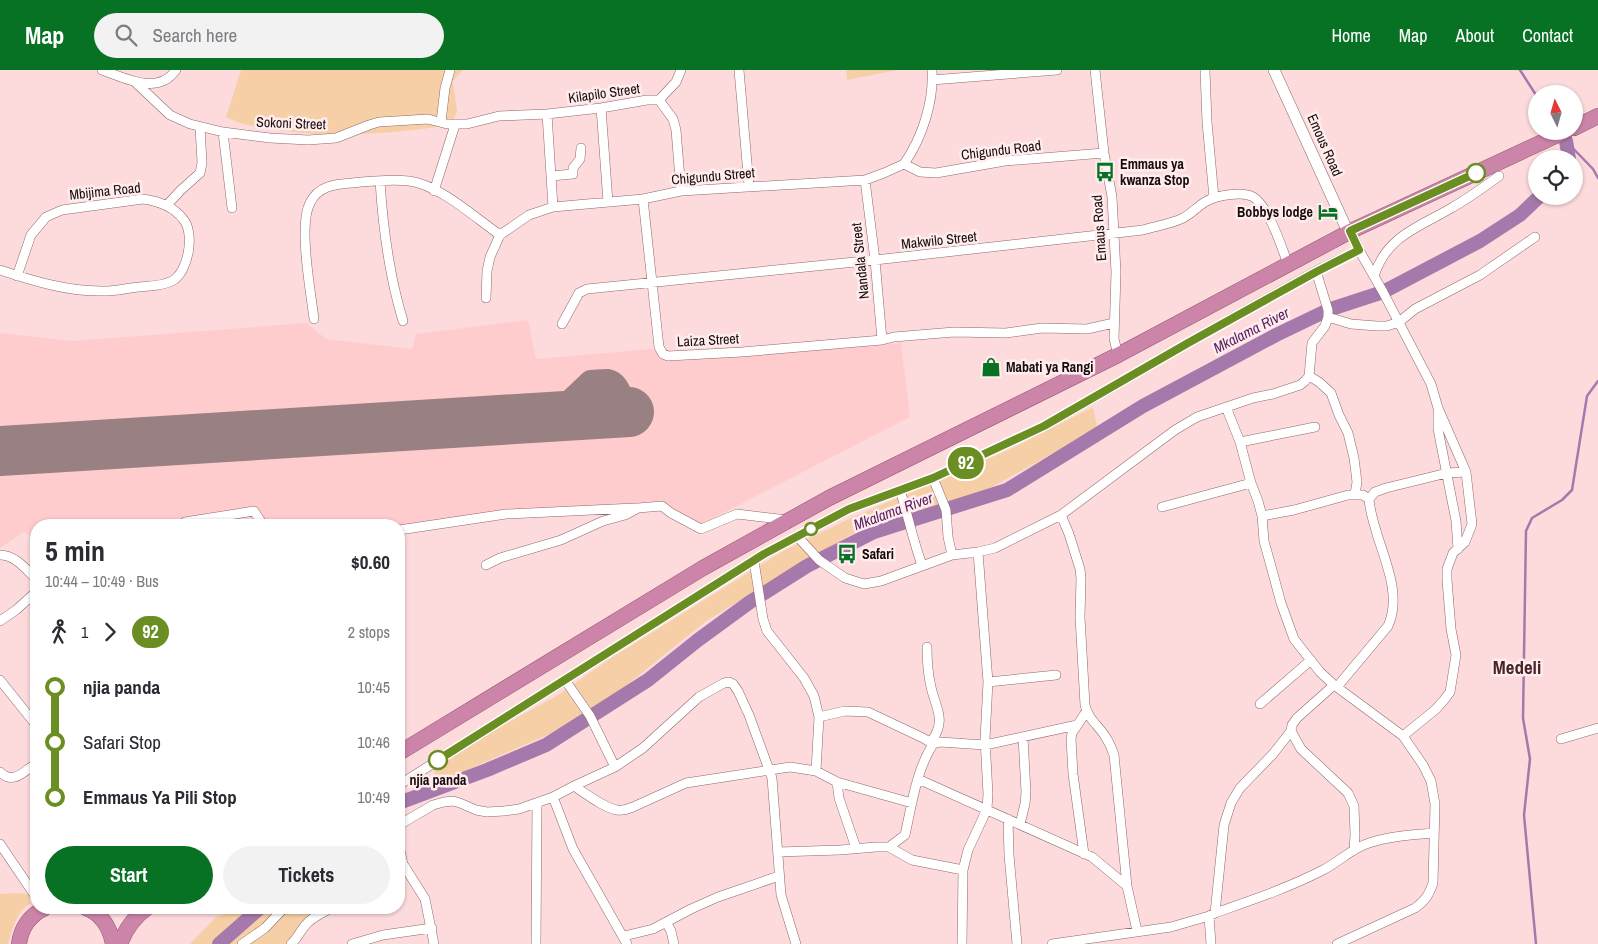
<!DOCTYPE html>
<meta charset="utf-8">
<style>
body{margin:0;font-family:"Archivo Narrow",sans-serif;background:#f2f2f3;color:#2b2b33;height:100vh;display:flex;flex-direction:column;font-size:19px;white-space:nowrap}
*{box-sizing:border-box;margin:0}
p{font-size:16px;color:#7c7c81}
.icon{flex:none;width:28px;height:28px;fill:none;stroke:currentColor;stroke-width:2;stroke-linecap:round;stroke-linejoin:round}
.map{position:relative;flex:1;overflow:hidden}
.panel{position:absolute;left:30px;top:449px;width:375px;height:395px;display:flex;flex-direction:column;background:#fff;border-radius:20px;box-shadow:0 1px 4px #0004}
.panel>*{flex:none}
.badge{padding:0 10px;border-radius:16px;font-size:18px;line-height:32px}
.needle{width:32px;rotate:355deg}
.buttons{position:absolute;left:1528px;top:15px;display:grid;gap:10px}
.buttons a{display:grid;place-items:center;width:55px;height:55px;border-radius:50%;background:#fff;box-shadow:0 1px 4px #0004;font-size:25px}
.map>.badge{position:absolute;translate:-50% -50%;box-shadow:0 0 0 2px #fff}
.legs{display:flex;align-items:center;gap:8px;height:55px;padding:0 15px;font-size:16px}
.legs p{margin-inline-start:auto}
.overview{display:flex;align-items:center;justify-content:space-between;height:85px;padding:0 15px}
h1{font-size:28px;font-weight:800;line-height:38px}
.primary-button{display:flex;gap:10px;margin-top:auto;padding:10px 15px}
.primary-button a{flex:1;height:58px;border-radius:30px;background:#087224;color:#fff;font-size:20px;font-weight:800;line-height:58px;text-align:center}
.primary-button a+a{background:#f2f2f3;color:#2b2b33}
ul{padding:0 15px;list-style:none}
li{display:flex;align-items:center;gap:18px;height:55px;font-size:19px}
li i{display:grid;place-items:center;width:8px;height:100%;margin:0 6px;background:currentColor}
li i::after{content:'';width:12px;height:12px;margin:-6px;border:4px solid;border-radius:50%;background:#fff}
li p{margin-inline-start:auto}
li:first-child i{background:linear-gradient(#0000 50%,currentColor 0)}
li:last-child i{background:linear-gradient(currentColor 50%,#0000 0)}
header{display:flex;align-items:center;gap:30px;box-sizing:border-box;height:70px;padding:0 25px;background:#087224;color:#fff}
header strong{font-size:24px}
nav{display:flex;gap:28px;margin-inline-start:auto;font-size:18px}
.search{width:350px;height:45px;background:#f2f2f3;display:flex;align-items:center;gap:12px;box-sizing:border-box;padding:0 18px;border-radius:28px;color:#7c7c81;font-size:19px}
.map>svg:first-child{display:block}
</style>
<header>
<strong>Map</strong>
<div class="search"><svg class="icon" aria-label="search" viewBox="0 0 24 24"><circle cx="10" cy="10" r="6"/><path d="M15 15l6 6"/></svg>Search here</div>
<nav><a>Home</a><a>Map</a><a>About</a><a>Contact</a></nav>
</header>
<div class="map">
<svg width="1598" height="874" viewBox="0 0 1598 874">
<rect width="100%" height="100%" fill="#fddbdd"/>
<!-- built -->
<path fill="#ffccce" d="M 528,250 L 536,289 L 652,279 L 668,291 L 901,273 L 910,347 L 700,455 L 665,433 L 498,442 L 399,458 L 399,455 L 347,455 L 342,454 L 338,455 L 267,455 L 256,438 L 187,449 L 173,455 L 36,455 L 36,470 L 24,462 L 0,478 L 0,263 L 72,271 L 307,253 L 326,269 L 412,279 L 416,264 Z"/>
<!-- green -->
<path fill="#f7cfa7" d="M 241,0 L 463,0 L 453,11 L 457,41 L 452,55 C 393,63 331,70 271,59 C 254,56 241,55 226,47 Z
M 846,0 L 898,0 L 847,10 Z
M 1093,337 L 1097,356 L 1057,381 L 990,418 L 854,463 L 793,498 L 705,552 L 617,623 L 554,662 L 437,713 L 434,700 L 493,661 L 558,625 L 608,590 L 783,481 L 851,448 L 1015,377 Z
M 14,823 L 29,824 L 30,834 C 17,840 12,861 8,874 L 0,874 L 0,824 Z
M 241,838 L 322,838 L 305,850 L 286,874 L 190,874 L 216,847 Z"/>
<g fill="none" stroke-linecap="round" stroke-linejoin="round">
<!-- stream -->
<path stroke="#a579ab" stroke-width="2.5" d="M 1520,0 L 1536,25
M 1563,68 L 1593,99 L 1598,108
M 1536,874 L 1524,745 L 1530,689 L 1523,648 L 1526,461 L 1532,448 L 1562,430 L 1572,420 L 1587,326 L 1598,311"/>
<!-- river -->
<path stroke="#a579ab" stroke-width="14" d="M 1566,71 L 1569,89
M 399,733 L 487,700 L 546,675 L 648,610 L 698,570 L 750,532 L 807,496 L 874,462 L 1007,420 L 1143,336 L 1276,265 L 1328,240 L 1383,222 L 1480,171 L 1520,145 L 1540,126
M 219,874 L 260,838"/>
<!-- taxiway -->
<path stroke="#998082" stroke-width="20" d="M 551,347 L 590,310 C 595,310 601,309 607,309 C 621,311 624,330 626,342"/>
<!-- runway -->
<path stroke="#998082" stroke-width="50" d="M 0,381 L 629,342"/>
<defs>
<path id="street" d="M 102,0 C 125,8 158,26 176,0
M 739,0 L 749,116
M 1095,0 L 1104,83 L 1112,127 L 1116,202 L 1114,269 L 1118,285
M 1205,0 L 1207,52 L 1214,128
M 932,10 L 1057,0
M 135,12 L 170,45 L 190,54 L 223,62 L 270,68 L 308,70 L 336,68 L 369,55 L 379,52 L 428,49 L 447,54 L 467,54 L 499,46 L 547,44 L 601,38 L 647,30 L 659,30
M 659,30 L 673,49 L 676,60 L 681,121
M 659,30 L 676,12 L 681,0
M 601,38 L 608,132
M 547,44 L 553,137
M 441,52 L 445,18 L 450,0
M 223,62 L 232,138
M 904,94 L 920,102 L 936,103 L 1005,91 L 1104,83
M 904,94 C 922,68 934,32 932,0
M 551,106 L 573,104 L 573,98 L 580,89 L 581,78
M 865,110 L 875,190 L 882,270
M 380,111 C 383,159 389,205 403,251
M 434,121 L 455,55
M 643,129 L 659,277 L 663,284 L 668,286 L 742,282 L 882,270 L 894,267 L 954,262 L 1006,263 L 1042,258 L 1087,259 L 1114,253
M 167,135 L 181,120 L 200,103 L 202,93 L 200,57
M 1351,161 L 1359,180 L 1383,222 L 1431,314 L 1438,338 L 1466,402 L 1472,454 L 1465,472 L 1453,483 L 1447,499 L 1447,510 L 1451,559 L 1456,585 L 1450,622 L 1444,630 L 1436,639 L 1403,666
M 0,200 C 33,211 69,222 105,221 C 116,221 127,218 139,217 C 149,216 163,216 172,211 C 189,202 195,162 183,149 C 173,136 158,131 143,129 L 62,140 L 46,147 L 31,165 L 17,206
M 1374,206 C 1387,165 1420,157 1453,137 C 1469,128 1484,117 1499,106
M 486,228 L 487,201 L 490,187 L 500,165 L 529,145 L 553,137 L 643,129 L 681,121 L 865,110 L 884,103 L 904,94
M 1328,247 L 1351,254 L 1377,256 L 1387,256 L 1399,252 L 1415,239 L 1480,205 L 1535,167
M 314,249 C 311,223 298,155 310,133 C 318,116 335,114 352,113 C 371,111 390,109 409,111 C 440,115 474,147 500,165
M 562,254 L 579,223 L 587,219 L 875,190 L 1143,160 C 1156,156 1171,154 1183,148 C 1191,144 1197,137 1205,132 C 1216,125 1246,120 1256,129 C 1271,143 1281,176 1288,194
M 1309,306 L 1319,312 L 1331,323 L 1339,345 L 1348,363 L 1354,388 L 1357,412 L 1355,424
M 1226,337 L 1240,372 L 1251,413 L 1258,431 L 1262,446 L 1264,471 L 1269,489 L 1281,533 L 1294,569 L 1320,602 L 1334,615 L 1403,666 L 1423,695 L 1431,711 L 1435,734 L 1433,813 C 1429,825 1425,831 1415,838 L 1337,874
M 1438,341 L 1438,359 L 1456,451 L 1458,479
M 1240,372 L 1315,357
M 933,408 L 946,440 L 948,467 L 952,485
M 900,420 C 908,445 913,471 922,495
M 1162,437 L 1251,413
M 1061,445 L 1069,464 L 1080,499 L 1081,508 L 1080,547 L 1085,635 C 1088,649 1098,655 1105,666 C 1109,672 1112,679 1114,685 L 1127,816 L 1137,861
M 1262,446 L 1294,440 L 1348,425 L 1363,425 L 1369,429
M 184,455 L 185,452 L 254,441 L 263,455
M 399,460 L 506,444 L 635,438
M 797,466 L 819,490 L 845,508 L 864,514 L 881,511 L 952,485 L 978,482 L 995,478 L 1061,445 L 1175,360 L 1197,347 L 1253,328 L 1273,324 L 1300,315 L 1305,311 L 1309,306 L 1312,273 L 1325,256 L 1328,247 L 1328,240 L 1316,201
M 0,485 C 15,485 26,499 36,509
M 754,491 L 763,549 L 767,561 L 804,608 L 814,626 L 819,647 L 816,701
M 486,495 L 500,488 L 561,470 L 603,451 L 625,445 L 638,438 L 662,436 L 671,443 L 701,459 L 737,444 L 787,450
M 0,551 L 16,540 L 36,522
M 927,577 C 927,590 928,604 931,617 C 936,639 947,650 931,672
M 0,610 L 36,655
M 565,610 L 590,646 L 615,697
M 988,612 L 1056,605
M 1334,615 L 1297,648 L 1292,655 L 1291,661 L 1301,679 L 1348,723 L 1354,736 L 1355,765 L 1354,780
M 1337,617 L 1388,556 C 1406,516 1372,470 1369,429 L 1375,422 L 1386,418 L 1447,403 L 1466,402
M 1260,634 L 1311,590
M 819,647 L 845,641 L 868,642 L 923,668 L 933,674
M 1561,669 L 1598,658
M 0,702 C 14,716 24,700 36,694
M 918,709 L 1092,787 L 1127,816
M 837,712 L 839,728 L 856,778
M 399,715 L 764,484 L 849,439 L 933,408 L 1045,356 L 1188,273 L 1316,201 L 1359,180
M 574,716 C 585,723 604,738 617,740 C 622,741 628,739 633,737 L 686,713 L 790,697 L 816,701 L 837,712 L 912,733
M 553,727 L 573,779 L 627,874
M 399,747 L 400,755 L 399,776 L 403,794 L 425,829 L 434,874
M 1008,749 L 1009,785 L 1017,874
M 1020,754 L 1025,734 L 1026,722 L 1023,667
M 399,755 L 433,735 L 444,732 L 453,731 L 460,733 L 476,740 L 487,742 L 504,741 L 519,739 L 553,727 L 574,716 L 615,697 L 643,678 L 699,627 L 724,613 L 729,612 L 733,614 L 738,621 L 749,645 L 772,708 L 781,825 L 796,874
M 0,774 L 36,827
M 889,777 L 905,765 C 912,734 916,701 933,674 L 940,672 L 985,675 L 1077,655
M 778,782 L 840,780 L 876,777 L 889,777 L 912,790 L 963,800
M 1084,784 L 1073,704 L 1071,669 L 1072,663 L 1086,642
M 1215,843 L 1224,755 L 1231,733 L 1240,718 L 1273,684 L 1291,661
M 1209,846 L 1211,874
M 666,852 L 671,861 L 674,874
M 624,866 L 653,859 L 691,839 L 718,827 L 779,806
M 242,874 L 265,858 L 284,838
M 291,874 C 297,869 299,863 304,857 C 310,848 322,843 331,838
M 352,874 L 383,865 L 432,858
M 536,874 L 537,734
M 962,874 L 963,800 L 968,780 L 987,739 L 988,724 L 985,669 L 988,612 L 978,482
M 1052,874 L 1171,857 L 1209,846 L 1215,843 C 1252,830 1288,818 1323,800 C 1339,792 1352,778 1369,773 C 1390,766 1412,765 1434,763"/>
<path id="secondary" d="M 1274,0 L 1348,162"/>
<path id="highway" d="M 1574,58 L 1598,46
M 399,683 L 703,498 L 829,428 L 1118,285 L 1351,161 L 1566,61
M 86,838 C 102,844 110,858 113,874
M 19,874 C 21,858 30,845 45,838
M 120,874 C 126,858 134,847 147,838"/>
</defs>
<!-- street casing -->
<use href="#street" stroke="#8d686a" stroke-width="10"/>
<!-- secondary casing -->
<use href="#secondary" stroke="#8d686a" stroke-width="12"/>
<!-- highway casing -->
<use href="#highway" stroke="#8d5a71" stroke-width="16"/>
<!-- street -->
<use href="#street" stroke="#fff" stroke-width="9"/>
<!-- secondary -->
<use href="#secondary" stroke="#fff" stroke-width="11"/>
<!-- highway -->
<use href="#highway" stroke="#cc84a8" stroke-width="15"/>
</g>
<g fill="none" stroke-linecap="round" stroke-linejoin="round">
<defs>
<path id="line-1" d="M 438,690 L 764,484 L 849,439 L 933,408 L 1044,356 L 1188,273 L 1316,202 L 1359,180 L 1350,161 L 1476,103"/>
</defs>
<!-- line-1 casing -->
<use href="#line-1" stroke="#fff" stroke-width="11"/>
<!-- line-1 -->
<use href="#line-1" stroke="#6b8e23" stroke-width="8"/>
</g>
<!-- icons -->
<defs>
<symbol id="bus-bare" viewBox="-9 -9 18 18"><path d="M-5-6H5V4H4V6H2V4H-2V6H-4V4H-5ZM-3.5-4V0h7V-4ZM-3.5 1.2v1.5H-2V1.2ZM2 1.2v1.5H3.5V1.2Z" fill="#087224" stroke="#ffedee" stroke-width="2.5" paint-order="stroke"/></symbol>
<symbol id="hotel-bare" viewBox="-9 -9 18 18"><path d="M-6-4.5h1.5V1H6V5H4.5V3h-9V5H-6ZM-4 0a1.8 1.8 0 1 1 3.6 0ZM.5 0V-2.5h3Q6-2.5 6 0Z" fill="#087224" stroke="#ffedee" stroke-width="2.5" paint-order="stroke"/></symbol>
<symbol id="shop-bare" viewBox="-9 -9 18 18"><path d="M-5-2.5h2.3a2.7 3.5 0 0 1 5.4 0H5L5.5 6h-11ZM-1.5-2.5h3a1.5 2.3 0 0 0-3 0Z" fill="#087224" stroke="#ffedee" stroke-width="2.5" paint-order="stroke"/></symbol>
</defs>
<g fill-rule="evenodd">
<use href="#bus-bare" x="1091" y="88" width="28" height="28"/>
<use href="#hotel-bare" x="1314" y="128" width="28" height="28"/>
<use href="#shop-bare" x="977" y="283" width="28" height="28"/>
<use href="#bus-bare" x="833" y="470" width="28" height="28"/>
</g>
<!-- markers -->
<g fill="#fff" stroke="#6b8e23" stroke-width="2.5">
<circle cx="1476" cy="103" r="9"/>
<circle cx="811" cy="459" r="6"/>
<circle cx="438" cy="690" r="9"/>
</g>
<g text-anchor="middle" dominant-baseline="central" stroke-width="5" stroke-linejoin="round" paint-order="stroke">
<!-- street labels -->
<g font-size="14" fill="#190b0c" stroke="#ffedee">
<text transform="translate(604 23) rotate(-8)">Kilapilo Street</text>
<text transform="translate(291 53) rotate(2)">Sokoni Street</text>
<text transform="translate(1325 75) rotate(66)">Emous Road</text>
<text transform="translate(1001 80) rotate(-7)">Chigundu Road</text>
<text transform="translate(713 106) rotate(-5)">Chigundu Street</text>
<text transform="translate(105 121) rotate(-6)">Mbijima Road</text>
<text transform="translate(1099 158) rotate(-94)">Emaus Road</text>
<text transform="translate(939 170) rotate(-6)">Makwilo Street</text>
<text transform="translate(860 191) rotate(-96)">Nandala Street</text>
<text transform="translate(708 270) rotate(-3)">Laiza Street</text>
</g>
<!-- poi labels -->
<g font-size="14" font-weight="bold" fill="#190b0c" stroke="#ffedee" text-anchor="start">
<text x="1120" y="94">Emmaus ya<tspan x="1120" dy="16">kwanza Stop</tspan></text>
<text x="1313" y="142" text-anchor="end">Bobbys lodge</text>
<text x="1006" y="297">Mabati ya Rangi</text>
<text x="862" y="484">Safari</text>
</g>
<!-- stop labels -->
<g font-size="14" font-weight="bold" fill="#190b0c" stroke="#ffedee">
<text x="438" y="710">njia panda</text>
</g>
<!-- water labels -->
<g font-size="15" font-style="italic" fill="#571f5f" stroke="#ffedee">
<text transform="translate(1251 260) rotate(-27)">Mkalama River</text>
<text transform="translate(893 441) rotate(-20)">Mkalama River</text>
</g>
<!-- district labels -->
<g font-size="19" font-weight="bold" fill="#462629" stroke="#ffedee">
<text x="1517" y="597">Medeli</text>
</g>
</g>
</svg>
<div class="buttons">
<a><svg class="needle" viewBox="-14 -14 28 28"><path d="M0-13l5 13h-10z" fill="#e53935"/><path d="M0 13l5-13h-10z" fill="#7c7c81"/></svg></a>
<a><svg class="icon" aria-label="locate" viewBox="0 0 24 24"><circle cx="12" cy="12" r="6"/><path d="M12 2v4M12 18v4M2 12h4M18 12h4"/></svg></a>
</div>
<b class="badge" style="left:966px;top:393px;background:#6b8e23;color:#fff">92</b>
<section class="panel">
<div class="overview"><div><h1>5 min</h1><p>10:44 – 10:49 · Bus</p></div><b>$0.60</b></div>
<div class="legs"><svg class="icon" aria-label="walk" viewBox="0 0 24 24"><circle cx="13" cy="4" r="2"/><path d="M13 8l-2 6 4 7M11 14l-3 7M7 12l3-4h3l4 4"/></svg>1<svg class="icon" aria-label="forward" viewBox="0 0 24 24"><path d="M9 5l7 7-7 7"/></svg><b class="badge" style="background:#6b8e23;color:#fff">92</b><p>2 stops</p></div>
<ul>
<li><i style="color:#6b8e23"></i><b>njia panda</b><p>10:45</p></li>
<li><i style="color:#6b8e23"></i><span>Safari Stop</span><p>10:46</p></li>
<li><i style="color:#6b8e23"></i><b>Emmaus Ya Pili Stop</b><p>10:49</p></li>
</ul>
<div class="primary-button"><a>Start</a><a>Tickets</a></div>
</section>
</div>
